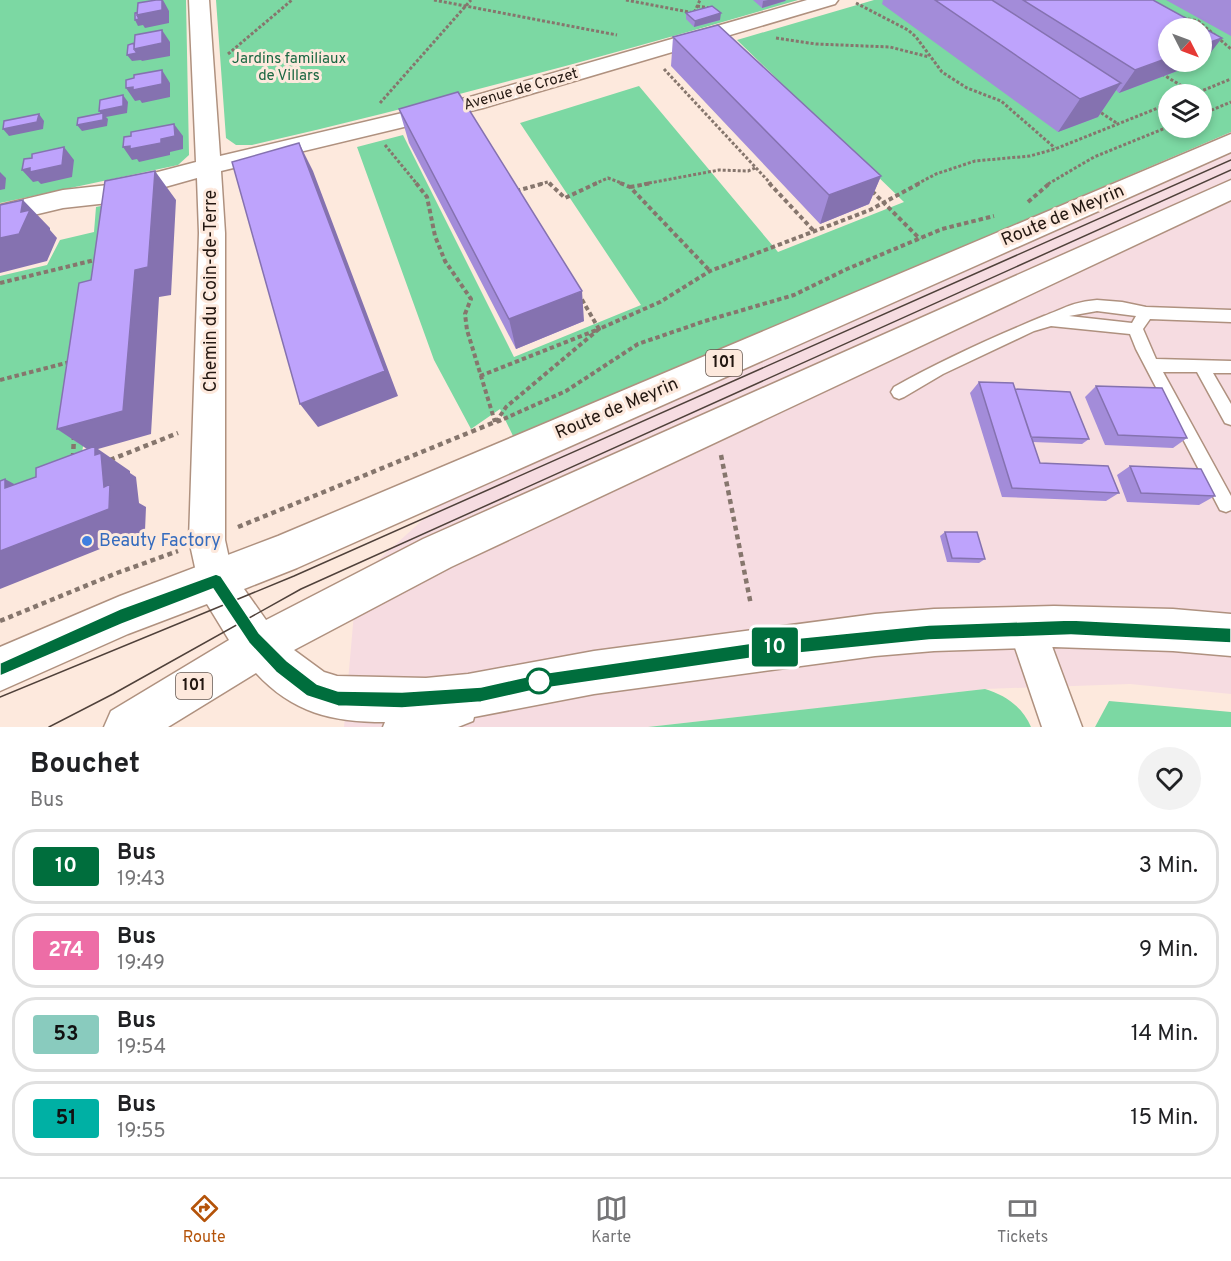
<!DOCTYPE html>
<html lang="de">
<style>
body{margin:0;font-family:Overpass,sans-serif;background:#f2f2f2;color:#202124;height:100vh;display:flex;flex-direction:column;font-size:22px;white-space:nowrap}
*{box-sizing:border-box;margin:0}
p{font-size:20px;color:#757577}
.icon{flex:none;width:33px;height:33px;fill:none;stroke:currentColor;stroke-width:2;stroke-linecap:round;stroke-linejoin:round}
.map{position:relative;height:727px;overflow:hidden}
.sheet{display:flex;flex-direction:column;background:#fff;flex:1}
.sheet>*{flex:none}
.badge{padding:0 12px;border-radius:4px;font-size:21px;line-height:39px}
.needle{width:39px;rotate:132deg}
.tools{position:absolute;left:1158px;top:18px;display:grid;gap:12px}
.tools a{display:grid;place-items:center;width:54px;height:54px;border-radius:50%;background:#fff;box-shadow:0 3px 9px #0003;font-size:30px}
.map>.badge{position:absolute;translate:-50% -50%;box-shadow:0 0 0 3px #fff}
.round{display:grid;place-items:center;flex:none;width:63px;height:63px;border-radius:32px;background:#f2f2f2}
.overview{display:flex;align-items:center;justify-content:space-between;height:102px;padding:0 30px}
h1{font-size:28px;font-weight:700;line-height:45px}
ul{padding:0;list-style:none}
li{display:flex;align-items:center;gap:18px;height:75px;margin:0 12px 9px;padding:0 18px;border:3px solid #e0e0e0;border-radius:24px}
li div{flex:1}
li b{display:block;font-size:22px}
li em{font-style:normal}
li .badge{min-width:66px;font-weight:700;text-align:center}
.dock{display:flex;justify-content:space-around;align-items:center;height:84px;border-top:2px solid #e0e0e0;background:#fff;font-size:16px;color:#757577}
.dock a{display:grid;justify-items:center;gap:3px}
.dock .on{color:#b45309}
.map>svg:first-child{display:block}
</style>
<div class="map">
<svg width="1231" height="727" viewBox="0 0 1231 727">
<rect width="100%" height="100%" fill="#fde9dd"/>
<!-- commercial -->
<path fill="#f6dce1" d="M 1231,132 L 1231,694 L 1130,684 L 985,689 L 648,727 L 344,727 L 357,579 L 514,438 Z"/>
<!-- green -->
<path fill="#7cd8a3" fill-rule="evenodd" d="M 0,0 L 186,0 L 189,155 L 178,165 L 0,203 Z
M 216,0 L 798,0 C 617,53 435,103 252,145 L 236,145 L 226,138 Z
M 874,0 L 1231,0 L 1231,132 L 514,438 L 500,409 L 471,429 L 434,360 L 357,147 L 403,135 L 514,357 L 641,305 L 520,123 L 639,86 L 778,252 L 904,202 L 737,40 ZM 1168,28 L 1202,28 L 1202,62 L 1168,62 ZM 1168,94 L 1202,94 L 1202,128 L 1168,128 Z
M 125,201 L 101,312 L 81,461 L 0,491 L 0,276 L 47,265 L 60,240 L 94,232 L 96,207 Z
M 985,689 C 1005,695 1023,707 1031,727 L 648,727 Z
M 1109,701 L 1231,712 L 1231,727 L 1095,727 Z"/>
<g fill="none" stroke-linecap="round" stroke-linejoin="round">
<defs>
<path id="service" d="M 1097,300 L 1122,302 L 1146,307 L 1231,310 L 1231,322 L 1150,319 L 1143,329 L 1156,359 L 1231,361 L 1231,373 L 1213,373 L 1231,404 L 1231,425 L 1225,423 L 1197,372 L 1163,372 L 1231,496 L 1231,510 L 1226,512 L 1220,510 L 1136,349 L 1130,334 L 1051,326 L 1034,331 L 943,374 L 904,397 L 899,399 L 894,397 L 891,392 L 894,387 C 942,360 993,337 1044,316 C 1065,308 1073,302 1097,300 ZM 1097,311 L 1136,316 L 1132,323 L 1069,316 Z"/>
<path id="minor" d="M 189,0 L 209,0 L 220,156 L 470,97 L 807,0 L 838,0 L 835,4 L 483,108 L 221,171 L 225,233 L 225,540 L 234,581 L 229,594 L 216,599 L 203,594 L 198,581 L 189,540 L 199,233 L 197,178 L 108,203 L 63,208 L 0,223 L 0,205 L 63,190 L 108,185 L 196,162 Z
M 1027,608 L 1040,614 L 1082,727 L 1042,727 L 1008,627 L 1014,614 Z"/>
<path id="primary" d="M 1231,134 L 1231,152 L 297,568 L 244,589 L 266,620 L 423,539 L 1231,180 L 1231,200 L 451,567 L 294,650 L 324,672 L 337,676 L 426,678 L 468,674 L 594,651 L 875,614 L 934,609 L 1054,606 L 1173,609 L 1231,614 L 1231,656 L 1173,651 L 1054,647 L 934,651 L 875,656 L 594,694 L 474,717 L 473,721 L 458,727 L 383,727 L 385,722 C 332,722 293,713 256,673 L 168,727 L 104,727 L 111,711 L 229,640 L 207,604 L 128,634 L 0,691 L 0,647 L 120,596 L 278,536 Z"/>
</defs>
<!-- service casing -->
<use href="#service" stroke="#af917f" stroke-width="3"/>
<!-- minor casing -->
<use href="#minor" stroke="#af917f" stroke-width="3"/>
<!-- primary casing -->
<use href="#primary" stroke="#af917f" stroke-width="3"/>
<!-- path-far2 -->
<path stroke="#86766d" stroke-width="3" stroke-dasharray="3 2" stroke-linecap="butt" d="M 434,0 L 617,35
M 626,0 L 694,13 L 700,0
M 856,3 L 908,30 L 916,37 L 942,72 L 967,88 L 1001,101 L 1055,148
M 697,6 L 711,8
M 1183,18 L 1198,21 L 1231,49
M 776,38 L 816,44 L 890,47 L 929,57
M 228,54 L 292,0
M 664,69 L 771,184
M 1162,74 L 1195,94
M 1194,94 L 1231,79
M 380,103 L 471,0
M 1097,110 L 1118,124
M 1202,114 L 1231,102
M 385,145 L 417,184
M 540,184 L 548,182 L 551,184
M 594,184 L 608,178 L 624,184
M 644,184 L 719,170 L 748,171 L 755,168
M 917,184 L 936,174 L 975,161 L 1030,156 L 1055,149 L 1168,104
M 1048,184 L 1094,157 L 1168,127"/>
<!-- path-far1 -->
<path stroke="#86766d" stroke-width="4" stroke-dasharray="4.5 3" stroke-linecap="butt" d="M 416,183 L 427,197 L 435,236 L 445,261 L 471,299 L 465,314 L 467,330 L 495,422
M 549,183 L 565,198 L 597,183
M 620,183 L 630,187 L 710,271
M 769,183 L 814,231
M 630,187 L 652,183
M 516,191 L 545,183
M 872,191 L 920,239
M 1028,202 L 1050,183
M 0,283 L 99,259
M 480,376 L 599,329 L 581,298
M 0,380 L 70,362
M 496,422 L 506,407 L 599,329 L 660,302 L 710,271 L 870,210 L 920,183
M 497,422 L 566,391 L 638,344 L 705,321 L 794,295 L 847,269 L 942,229 L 994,216"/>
<!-- path -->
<path stroke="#86766d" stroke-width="4.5" stroke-dasharray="5 4" stroke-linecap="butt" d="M 496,422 L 497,420
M 721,455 L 751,605
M 73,458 L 74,436
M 110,460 L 178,433
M 238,527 L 500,420
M 0,621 L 117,573 L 178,551"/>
<!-- service -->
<use href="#service" fill="#fff" fill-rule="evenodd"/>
<!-- minor -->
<use href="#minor" fill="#fff" fill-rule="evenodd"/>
<!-- primary -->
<use href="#primary" fill="#fff" fill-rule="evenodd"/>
<!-- tram -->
<path stroke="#4f413a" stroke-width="1.5" d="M 0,697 L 294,576 L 1231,160
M 49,727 L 113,694 L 301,589 L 1231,170"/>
</g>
<!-- wall -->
<path fill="#a38cd9" d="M 753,0 L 786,0 L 785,1 L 762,8 Z
M 883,0 L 1153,0 L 1204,61 L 1168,62 L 1201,62 L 1119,93 L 1116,90 L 1098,117 L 1058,132 L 882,4 Z
M 1166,0 L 1231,0 L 1231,36 Z
M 686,13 L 720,20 L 694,27 L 686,19 Z
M 673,37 L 881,176 L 869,204 L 820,224 L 671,66 Z
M 399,109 L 584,321 L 516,349 L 409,143 Z
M 979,382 L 1015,389 L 1089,439 L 1082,444 L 1033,442 L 1040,463 L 1119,493 L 1106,501 L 1002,497 L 970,393 Z
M 1096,386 L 1187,438 L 1173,448 L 1105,445 L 1085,397 Z
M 1130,466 L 1215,496 L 1199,505 L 1127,502 L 1117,475 Z
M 945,532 L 985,559 L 979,563 L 947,562 L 940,536 Z"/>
<!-- shaded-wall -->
<path fill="#8572b0" d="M 163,0 L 169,11 L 169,23 L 145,28 L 143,25 L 138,26 L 135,20 L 137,15 Z
M 768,0 L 786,0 L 785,1 L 762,8 L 763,1 Z
M 721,13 L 720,20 L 694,27 L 695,21 Z
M 162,30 L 170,42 L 170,56 L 142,61 L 141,60 L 132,61 L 127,55 L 134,49 Z
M 1222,38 L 1204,61 L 1202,61 L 1202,45 Z
M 1168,58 L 1168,62 L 1201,62 L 1119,93 L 1135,70 Z
M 162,70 L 170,83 L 170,97 L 142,103 L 140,100 L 135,101 L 126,88 Z
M 1121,83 L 1098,117 L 1058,132 L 1080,99 Z
M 123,95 L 128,102 L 127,113 L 106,117 L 108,119 L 107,126 L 82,131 L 77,125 L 103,117 L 99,111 Z
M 39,114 L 44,121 L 43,129 L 9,136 L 3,129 Z
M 174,124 L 183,136 L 183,149 L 170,152 L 170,155 L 139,162 L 137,159 L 132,160 L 123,147 L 161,139 Z
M 299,143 L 313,171 L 398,396 L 318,427 L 300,404 Z
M 64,147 L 74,160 L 72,177 L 41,184 L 38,181 L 33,182 L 22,170 Z
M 155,171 L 176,200 L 171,295 L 159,297 L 151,434 L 98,449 L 130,471 L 130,473 L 136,477 L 139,503 L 146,507 L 145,531 L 0,589 L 0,551 L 104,487 L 90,451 L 57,429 L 135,270 Z
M 0,172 L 6,178 L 5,189 L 0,190 Z
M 881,176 L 869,204 L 820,224 L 829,195 Z
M 23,200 L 50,228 L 50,230 L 57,238 L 47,261 L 0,273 L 0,238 L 21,212 Z
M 582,291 L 584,321 L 516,349 L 509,319 Z
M 5,479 L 47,502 L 5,488 Z"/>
<!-- building -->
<path fill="#bea3fc" stroke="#8572b0" stroke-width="1.5" d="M 156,0 L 162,0 L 162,10 L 137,15 L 138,3 Z
M 935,0 L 992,0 L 1121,83 L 1080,99 Z
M 1023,0 L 1153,0 L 1222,38 L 1202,45 L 1202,28 L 1168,28 L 1168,58 L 1135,70 Z
M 712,6 L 721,13 L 695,21 L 686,13 Z
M 137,12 L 137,15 L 139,19 L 135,20 L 135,13 Z
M 718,25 L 881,176 L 829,195 L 673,37 Z
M 162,30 L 162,43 L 134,49 L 135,35 Z
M 134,43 L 134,49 L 137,53 L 127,55 L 128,45 Z
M 162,70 L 162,84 L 133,90 L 133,87 L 126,88 L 126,80 L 134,78 L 134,75 Z
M 458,92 L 582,291 L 509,319 L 399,109 Z
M 123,95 L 123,106 L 99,111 L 100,100 Z
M 103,113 L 103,120 L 77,125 L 78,118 Z
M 39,114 L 37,122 L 3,129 L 4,121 Z
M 174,124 L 175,136 L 161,139 L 161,143 L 130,149 L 130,146 L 123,147 L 124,137 L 131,136 L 131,132 Z
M 299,143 L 385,371 L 300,404 L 232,162 Z
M 64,147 L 62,165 L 30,172 L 30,168 L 22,170 L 24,159 L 32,158 L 32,154 Z
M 155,171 L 148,267 L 135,270 L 123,411 L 57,429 L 79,283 L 91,280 L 105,181 Z
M 23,200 L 21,212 L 30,210 L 19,234 L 0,238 L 0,205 Z
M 979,382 L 1013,383 L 1040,463 L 1108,466 L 1119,493 L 1012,488 Z
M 1096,386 L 1162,388 L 1187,438 L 1118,435 Z
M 1015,389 L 1070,392 L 1089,439 L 1031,437 Z
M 95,446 L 95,455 L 101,453 L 104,487 L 110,484 L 109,509 L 0,551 L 0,481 L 5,479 L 5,488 L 36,477 L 36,468 Z
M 1130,466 L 1201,469 L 1215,496 L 1141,493 Z
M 945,532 L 977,532 L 985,559 L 952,558 Z"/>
<!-- line -->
<path fill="#006e3d" stroke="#fff" stroke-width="1.5" d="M 216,574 L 221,576 L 259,633 L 287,661 L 317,684 L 338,691 L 402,692 L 481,687 L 539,674 L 759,642 L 929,625 L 1071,620 L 1231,628 L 1231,643 L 1071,635 L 929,640 L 759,657 L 539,689 L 481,702 L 402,708 L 338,706 L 307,696 L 276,672 L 249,643 L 213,589 L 122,624 L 0,676 L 0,663 L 120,609 Z"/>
<!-- markers -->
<circle fill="#3f7fe0" stroke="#fde9dd" stroke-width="2" cx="87" cy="541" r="6"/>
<circle fill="#fff" stroke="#006e3d" stroke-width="3" cx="539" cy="681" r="12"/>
<g text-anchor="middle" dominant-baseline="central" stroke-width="6" stroke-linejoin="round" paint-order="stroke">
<!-- far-park labels -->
<g font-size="15" fill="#1b6742" stroke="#fde9dd">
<text x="289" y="59">Jardins familiaux<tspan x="289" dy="17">de Villars</tspan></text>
</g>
<!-- far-street labels -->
<g font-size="15" fill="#231711" stroke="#fde9dd">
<text transform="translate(521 90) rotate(-16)">Avenue de Crozet</text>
</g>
<!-- shield labels -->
<g fill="#fde9dd" stroke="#64564e" stroke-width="1.5">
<rect x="706" y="350" width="36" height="26" rx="4.5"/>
<rect x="176" y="673" width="36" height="26" rx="4.5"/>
</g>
<g font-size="16" font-weight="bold" fill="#231711">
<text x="724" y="363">101</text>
<text x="194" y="686">101</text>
</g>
<!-- street labels -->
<g font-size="18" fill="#231711" stroke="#fde9dd">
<text transform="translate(1063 216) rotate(-23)">Route de Meyrin</text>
<text transform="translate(211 291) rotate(-90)">Chemin du Coin-de-Terre</text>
<text transform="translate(617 409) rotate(-23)">Route de Meyrin</text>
</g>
<!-- shop labels -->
<g font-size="18" fill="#366cbe" stroke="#fde9dd" text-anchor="start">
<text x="99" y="541">Beauty Factory</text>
</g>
</g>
</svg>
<div class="tools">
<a><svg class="needle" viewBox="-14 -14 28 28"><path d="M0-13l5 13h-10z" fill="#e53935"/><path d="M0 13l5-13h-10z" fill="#757577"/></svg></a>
<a><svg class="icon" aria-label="layers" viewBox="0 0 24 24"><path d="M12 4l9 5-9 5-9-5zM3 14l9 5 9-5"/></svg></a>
</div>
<b class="badge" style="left:775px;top:647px;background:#006e3d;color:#fff">10</b>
</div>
<section class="sheet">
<div class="overview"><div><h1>Bouchet</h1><p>Bus</p></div><a class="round"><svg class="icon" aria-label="heart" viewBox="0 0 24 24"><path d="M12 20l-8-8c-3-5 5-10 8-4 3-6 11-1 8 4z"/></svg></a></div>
<ul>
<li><span class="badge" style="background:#006e3d;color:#fff">10</span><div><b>Bus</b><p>19:43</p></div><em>3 Min.</em></li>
<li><span class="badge" style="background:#ed6da6;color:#fff">274</span><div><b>Bus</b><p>19:49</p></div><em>9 Min.</em></li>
<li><span class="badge" style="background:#89cbbe;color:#111">53</span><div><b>Bus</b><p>19:54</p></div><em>14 Min.</em></li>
<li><span class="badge" style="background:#00b0a4;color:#111">51</span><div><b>Bus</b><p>19:55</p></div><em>15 Min.</em></li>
</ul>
</section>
<nav class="dock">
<a class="on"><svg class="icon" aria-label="directions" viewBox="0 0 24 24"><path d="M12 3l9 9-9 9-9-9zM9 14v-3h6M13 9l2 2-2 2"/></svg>Route</a>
<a><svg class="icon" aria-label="map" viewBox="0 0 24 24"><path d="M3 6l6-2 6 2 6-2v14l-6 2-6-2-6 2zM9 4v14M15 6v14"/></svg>Karte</a>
<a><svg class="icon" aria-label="tickets" viewBox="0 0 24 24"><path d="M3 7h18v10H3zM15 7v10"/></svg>Tickets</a>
</nav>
